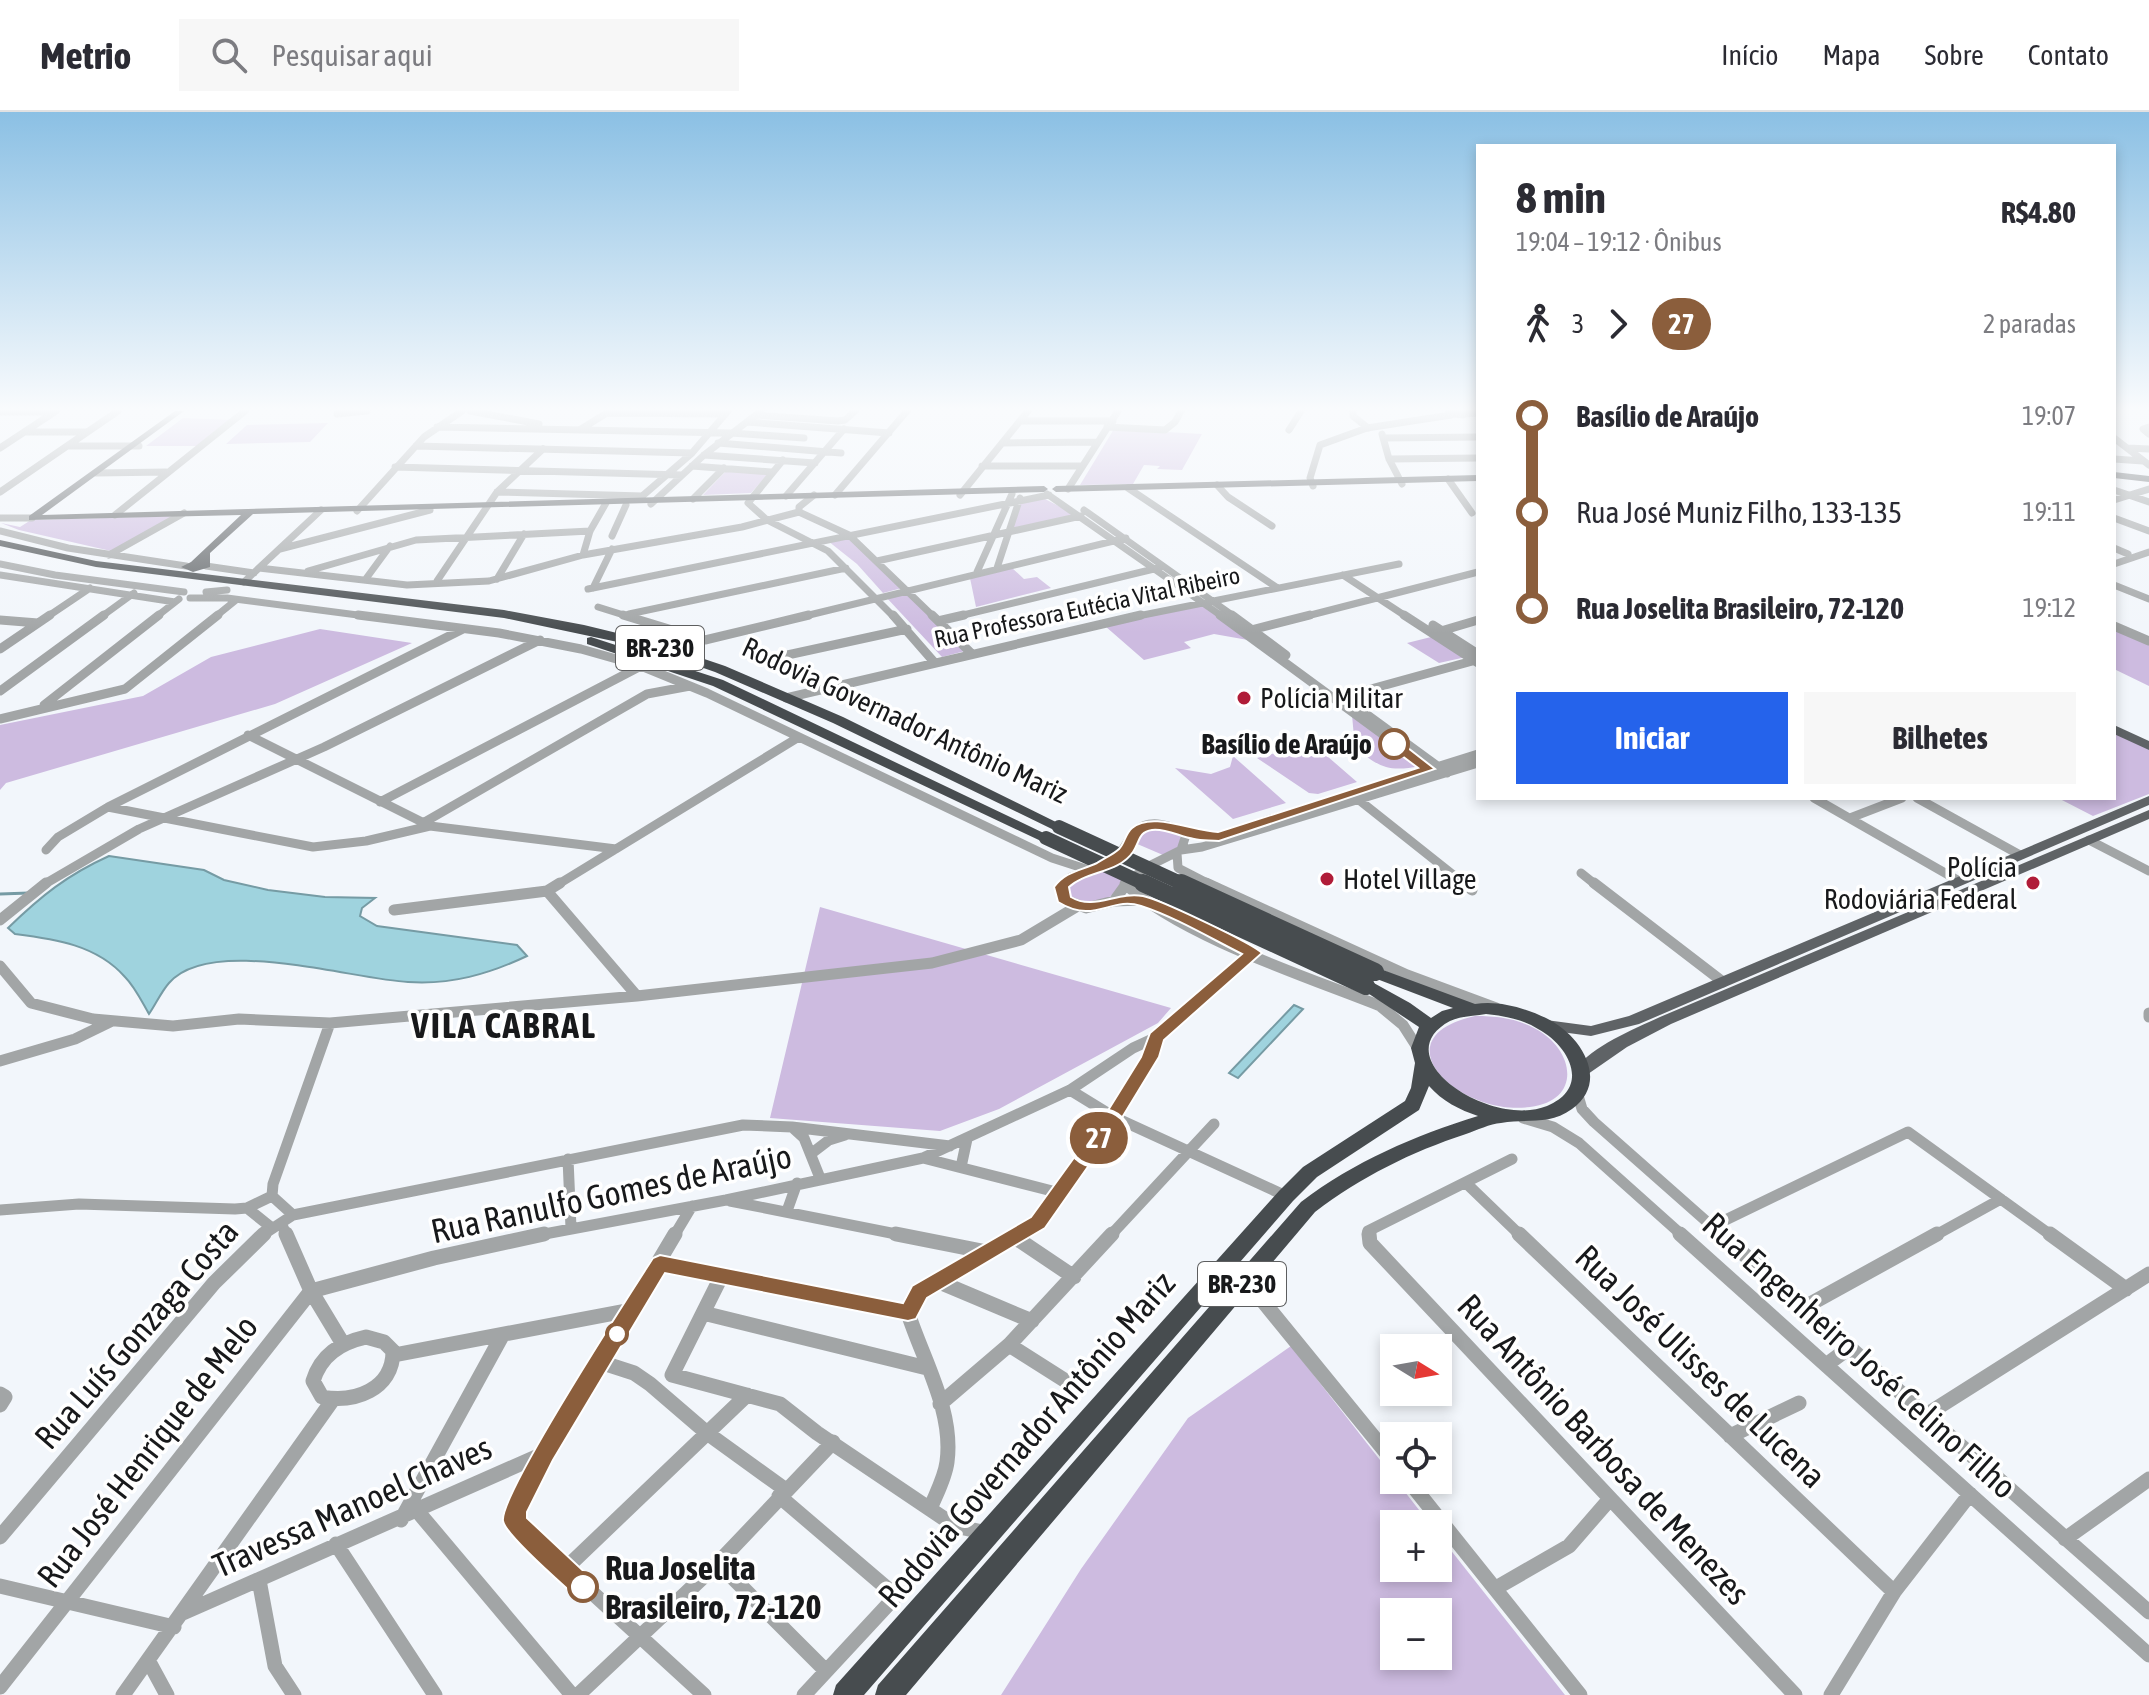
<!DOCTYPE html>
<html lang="pt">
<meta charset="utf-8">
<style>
body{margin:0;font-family:"Asap Condensed",sans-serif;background:#f7f7f7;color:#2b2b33;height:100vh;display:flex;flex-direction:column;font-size:30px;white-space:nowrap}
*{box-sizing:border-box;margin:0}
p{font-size:26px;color:#7c7c81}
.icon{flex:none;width:44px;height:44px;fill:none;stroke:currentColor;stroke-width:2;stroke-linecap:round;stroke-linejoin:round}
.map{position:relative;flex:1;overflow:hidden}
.side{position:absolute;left:1476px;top:32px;width:640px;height:656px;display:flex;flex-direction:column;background:#fff;border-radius:0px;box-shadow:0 4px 12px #0003}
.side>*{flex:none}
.badge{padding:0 16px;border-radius:26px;font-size:28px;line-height:52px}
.needle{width:52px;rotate:101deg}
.controls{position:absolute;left:1380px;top:1222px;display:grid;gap:16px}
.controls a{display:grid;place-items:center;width:72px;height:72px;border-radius:0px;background:#fff;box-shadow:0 4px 12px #0003;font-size:40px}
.map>.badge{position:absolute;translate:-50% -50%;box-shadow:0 0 0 4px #fff}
.legs{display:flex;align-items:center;gap:12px;height:88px;padding:0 40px;font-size:26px}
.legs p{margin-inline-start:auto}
.headline{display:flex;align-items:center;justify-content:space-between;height:136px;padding:0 40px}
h1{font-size:44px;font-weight:700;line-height:60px}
.cta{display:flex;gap:16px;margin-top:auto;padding:16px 40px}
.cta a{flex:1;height:92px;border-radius:0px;background:#2563eb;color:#fff;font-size:32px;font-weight:700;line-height:92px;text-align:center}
.cta a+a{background:#f7f7f7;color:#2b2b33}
ul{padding:0 40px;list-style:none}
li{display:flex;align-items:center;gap:28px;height:96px;font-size:30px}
li i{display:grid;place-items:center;width:12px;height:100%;margin:0 10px;background:currentColor}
li i::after{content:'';width:20px;height:20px;margin:-10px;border:6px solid;border-radius:50%;background:#fff}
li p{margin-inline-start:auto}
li:first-child i{background:linear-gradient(#0000 50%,currentColor 0)}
li:last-child i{background:linear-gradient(currentColor 50%,#0000 0)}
header{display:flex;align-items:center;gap:48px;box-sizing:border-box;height:112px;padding:0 40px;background:#fff;border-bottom:2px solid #e1e1e2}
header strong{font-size:38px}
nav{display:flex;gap:44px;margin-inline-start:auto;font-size:28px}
.search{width:560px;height:72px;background:#f7f7f7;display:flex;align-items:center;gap:20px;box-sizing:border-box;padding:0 28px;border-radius:0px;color:#7c7c81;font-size:30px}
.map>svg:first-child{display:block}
</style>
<header>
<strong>Metrio</strong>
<div class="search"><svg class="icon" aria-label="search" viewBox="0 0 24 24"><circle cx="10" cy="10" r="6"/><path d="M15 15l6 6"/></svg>Pesquisar aqui</div>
<nav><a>Início</a><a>Mapa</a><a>Sobre</a><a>Contato</a></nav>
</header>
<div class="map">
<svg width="2149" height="1583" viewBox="0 0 2149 1583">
<rect width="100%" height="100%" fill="#f2f6fb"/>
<!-- green -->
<path fill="#cdbbe0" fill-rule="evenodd" d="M 183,306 L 232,308 L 198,334 L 146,334 Z
M 328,311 L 310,330 L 226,332 L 247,313 Z
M 1114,317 L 1202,322 L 1182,358 L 1157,357 L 1160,354 L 1144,353 L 1133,372 L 1080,373 Z
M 728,357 L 769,361 L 751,381 L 703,383 Z
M 1045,387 L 1078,404 L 1012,418 L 1021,389 Z
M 177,404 L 111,439 L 19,418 L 1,411 L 20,415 L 31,408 Z
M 849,425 L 902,476 L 883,481 L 857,452 L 828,429 Z
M 1011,455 L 1024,467 L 1037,465 L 1051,476 L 976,495 L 970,466 Z
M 906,480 L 965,539 L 942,545 L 885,484 Z
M 1201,490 L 1248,528 L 1214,522 L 1184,530 L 1191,536 L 1144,548 L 1105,514 Z
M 320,517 L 412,531 L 275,592 L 6,671 L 0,678 L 0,613 L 143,584 L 211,545 Z
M 2114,517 L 2149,532 L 2149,574 L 2114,557 Z
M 1435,524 L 1466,545 L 1439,551 L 1407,531 Z
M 1352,603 L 1421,654 C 1388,660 1381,656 1355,636 Z
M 2114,618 L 2149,635 L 2149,682 L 2093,704 L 2058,686 L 2114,686 Z
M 1312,631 L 1357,670 L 1318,682 L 1309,681 L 1257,646 Z
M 1233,644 L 1286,691 L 1233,707 L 1175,656 L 1211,662 L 1230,655 Z
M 1163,715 L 1180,721 L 1182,733 L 1163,743 L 1135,731 L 1138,720 Z
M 1106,756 L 1125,766 C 1109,792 1098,795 1069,788 L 1066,774 L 1077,765 Z
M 820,795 L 1171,896 L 1158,911 L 999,997 L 940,1019 L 770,1006 Z
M 1475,904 C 1496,904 1515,906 1534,916 C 1574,936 1584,988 1530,995 C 1460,1005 1376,926 1475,904 Z
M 1291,1234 L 1430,1412 L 1394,1412 L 1394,1456 L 1438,1456 L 1438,1422 L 1565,1583 L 1001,1583 L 1081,1457 L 1188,1306 ZM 1394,1500 L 1438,1500 L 1438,1544 L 1394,1544 Z"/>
<!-- water -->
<path fill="#9fd3de" stroke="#769ba4" stroke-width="2" d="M 109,744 L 204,758 L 224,768 L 268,778 L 325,785 L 375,786 L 362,796 L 360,804 L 377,814 L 517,833 L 527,844 C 489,862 451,873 408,870 C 351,867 210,823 169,871 C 161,880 156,892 149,902 C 142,890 135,875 125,865 C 97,833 55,827 15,822 L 8,816 C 41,784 67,763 109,744 Z
M 1294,893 L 1303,897 L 1238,966 L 1229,961 Z"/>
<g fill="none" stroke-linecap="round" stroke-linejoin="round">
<!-- stream -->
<path stroke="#769ba4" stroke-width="3" d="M 0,782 L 29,781"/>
<!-- minor-far3 -->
<path stroke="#a2a5a6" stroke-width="7" d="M 470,299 L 539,312
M 1353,299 L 1353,304 L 1368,316
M 1456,299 L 1463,303 L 1448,301 Z
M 0,300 L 54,300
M 607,301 L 725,302
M 337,302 L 367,299
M 1463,302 L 1478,301
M 756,303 L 838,309 L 845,308 L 855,299
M 1020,309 L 1113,309
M 747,310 L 889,321
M 437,315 L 731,321 L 804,326
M 1107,315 L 1165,318 L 1175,310 L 1181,299
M 2149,315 L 2143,317 L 2149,322
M 581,317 L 610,299
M 1289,318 L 1301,299
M 26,320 L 86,320
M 1382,322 L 1389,347 L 1402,372
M 1383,326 L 1478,325
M 2114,326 L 2149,353
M 718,331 L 841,341
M 1002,331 L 1098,330
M 69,334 L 139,334
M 416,334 L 692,341
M 0,336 L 56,299
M 2128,336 L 2149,337
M 704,343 L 815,351
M 1389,347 L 1478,346
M 2114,347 L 2143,349
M 783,348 L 748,391 L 767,408 L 828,439 L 894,505
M 692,354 L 771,360
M 982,354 L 1082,354
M 395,355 L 682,363
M 96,361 L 166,360
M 1448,367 L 1472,401
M 1217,373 L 1228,385 L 1272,414
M 1313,374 L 1310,366 L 1320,333 L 1367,316 L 1451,303
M 1128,376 L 1276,475
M 1068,377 L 1118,299
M 2114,378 L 2149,390
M 0,380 L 118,299
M 497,380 L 643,384
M 1047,382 L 1223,505
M 814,383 L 799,395 L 799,400 L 849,423 L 934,505
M 835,383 L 907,299
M 960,383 L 1028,299
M 786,384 L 844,317
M 640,386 L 692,341 L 728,299
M 693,387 L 724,356
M 2114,388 L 2149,377
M 651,392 L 704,343 L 761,299
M 1084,398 L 1235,505
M 357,399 L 424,325 L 462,299
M 115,403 L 245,299
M 0,406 L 32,406
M 2114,406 L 2149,419
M 0,419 L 68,436 L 186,454
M 612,424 L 626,393
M 2114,436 L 2128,442
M 280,437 L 430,398
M 109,443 L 184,401
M 583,443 L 590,419 L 606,391
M 877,449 L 1081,404
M 0,452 L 55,463 L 184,480
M 2114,452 L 2149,440
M 206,454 L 254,461
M 259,456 L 407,473 L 489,469 L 583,443 L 742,415 L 799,400
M 997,456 L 1020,386
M 308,459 L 416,428 L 590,419
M 977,460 L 1012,382
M 0,463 L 175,490
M 1343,463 L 1407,505
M 497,467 L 524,422
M 365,468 L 390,434
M 437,469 L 497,380 L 543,337
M 244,470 L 321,398
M 2114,473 L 2149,487
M 593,476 L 612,437
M 588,477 L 1049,383
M 206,480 L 227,478
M 190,486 L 227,486 L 373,505
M 598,495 L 630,505
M 629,502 L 846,456
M 47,505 L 90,476
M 101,505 L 134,481
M 156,505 L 179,487
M 215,505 L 236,488
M 801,505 L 1126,426
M 955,505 L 1158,456
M 1133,505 L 1399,452
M 1303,505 L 1478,460"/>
<!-- minor-far2 -->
<path stroke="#a2a5a6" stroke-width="9" d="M 358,503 L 499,521 L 581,537 L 641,554 L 707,581 L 1052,746 L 1092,759
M 623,503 L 705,528 L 809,503
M 893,503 L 934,550
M 932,503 L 971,541
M 1220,503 L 1438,663
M 1232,503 L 1286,543
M 1404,503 L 1478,551
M 0,508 L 38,511
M 938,509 L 964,503
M 1433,513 L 1478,542
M 2114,514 L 2149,529
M 1251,518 L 1310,503
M 1441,519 L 1478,508
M 0,537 L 50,503
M 769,547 L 907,517
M 0,579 L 104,503
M 1340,583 L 1447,661
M 1342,585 L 1476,548
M 786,586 L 1141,503
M 44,593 L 159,503
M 0,607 L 125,577 L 218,503
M 248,623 L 428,713
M 1814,686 L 1959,769
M 1917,686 L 2020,743
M 1359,688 L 1466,773
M 380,690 L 641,554
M 108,695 L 313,735 L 366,729 L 430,714 L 616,737
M 1850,706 L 1902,686
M 1265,709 L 1478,642
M 423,711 L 647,582 L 690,574
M 1183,719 L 1207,725 L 1223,723
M 2089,728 L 2149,759
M 46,738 L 58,725 L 108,695 L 463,517
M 1181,738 L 1202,735 L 1478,651
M 1177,741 L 1178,756 L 1211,773
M 1115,746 C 1125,738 1127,727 1136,719 C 1149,706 1173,713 1186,723 L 1181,738 L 1143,757 L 1126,773
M 1581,761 L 1596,773
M 43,773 L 139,717 L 324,635 L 540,528
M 557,773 L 799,625
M 1063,773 L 1071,765 L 1090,759"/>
<!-- minor-far1 -->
<path stroke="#a2a5a6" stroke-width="11" d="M 1065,771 L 1061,775 L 1063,787 L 1086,796 L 1114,789 L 1141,788
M 1206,771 L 1407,863 L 1496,896
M 1463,771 L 1472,778
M 1594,771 L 1723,870
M 1125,772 C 1183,825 1305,864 1380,894 L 1403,913 L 1419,938
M 547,779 L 560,771
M 1114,789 L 1127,771
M 394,798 L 547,779 L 637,884
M 0,808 L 46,771
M 0,854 L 31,891 L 93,907 L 173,914 L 239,907 L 330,911 L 637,884 L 932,851 L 1021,828 L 1076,795
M 2149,901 L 2149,905
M 0,949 L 75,927 L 112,909
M 1070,978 L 1114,1005 L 1286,1084
M 1577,980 L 1582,997 L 1594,1010 L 1723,1124
M 1523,1006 L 1553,1015 L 1579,1031 L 1683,1124
M 793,1016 L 804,1026 L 820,1066
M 812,1041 L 829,1028 L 845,1023
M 923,1046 L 1070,978 L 1133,936 L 1157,925 L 1253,841
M 568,1047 L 571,1116
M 961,1055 L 967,1027
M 1466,1071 L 1521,1124
M 272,1084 L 273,1072 L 330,911
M 272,1084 L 293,1103
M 730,1089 L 906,1124
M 247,1096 L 272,1116
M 0,1098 L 79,1092 L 235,1097 L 247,1096 L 272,1084
M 787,1099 L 797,1071
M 281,1111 L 287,1124
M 1713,1114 L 1908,1020 L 2052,1124
M 261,1124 L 293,1103 L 743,1013 L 792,1015 L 950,1034
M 534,1124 L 726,1088 L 923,1046 L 1060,1081
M 674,1124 L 692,1094
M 1019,1124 L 1043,1106 L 1140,963 L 1157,925
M 1110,1124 L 1214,1012
M 1369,1124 L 1368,1119 L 1512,1047
M 1934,1124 L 2001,1087"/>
<!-- minor -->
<path stroke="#a2a5a6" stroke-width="15" d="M 286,1122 L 311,1179 L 343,1232
M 675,1122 L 545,1341 L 514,1405 L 515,1410 L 704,1583
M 896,1122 L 987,1140
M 1369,1122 L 1370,1131 L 1795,1583
M 1519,1122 L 1894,1480
M 1680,1122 L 2149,1543
M 1721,1122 L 2149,1500
M 2050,1122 L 2126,1177
M 1016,1126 L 1074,1165
M 660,1151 L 908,1201
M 721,1165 L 672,1263 L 780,1292 L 817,1321 L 955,1414 L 987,1421
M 937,1169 L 1032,1209
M 311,1179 L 434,1146 L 544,1122
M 1262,1188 L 1394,1350
M 1803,1196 L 1937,1122
M 703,1201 L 927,1256
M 366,1225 L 384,1230 L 393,1239 C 393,1278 354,1291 322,1285 L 313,1269 C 321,1243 340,1231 366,1225 Z
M 1009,1233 L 1069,1271
M 394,1243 L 631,1198
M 600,1250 L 634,1261 L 650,1272 L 707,1321 L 786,1378
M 1826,1253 L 1849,1236
M 0,1282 L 5,1285 L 0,1293
M 940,1292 L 1009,1233 L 1112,1122
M 1926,1303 L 2149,1162
M 1730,1324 L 1799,1291
M 1408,1368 L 1580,1583
M 779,1384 L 896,1484
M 930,1397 C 936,1382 945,1366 947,1350 C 954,1299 923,1248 908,1201 L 919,1180 L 1021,1122
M 419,1401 L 572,1583
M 401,1408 L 502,1224
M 0,1425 L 214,1171 L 264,1122
M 2065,1427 L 2149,1367
M 336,1432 L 435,1583
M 718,1451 L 825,1558
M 564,1458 L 747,1283
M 259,1468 L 275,1554 L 294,1583
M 0,1474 L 174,1515
M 1496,1476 L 1569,1434 L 1609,1388
M 183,1501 L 545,1341
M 148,1548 L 167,1583
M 0,1575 L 311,1179
M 123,1583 L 332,1289
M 578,1583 L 718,1451 L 833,1330
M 804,1583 L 896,1484 L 955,1414
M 1831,1583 L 1894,1480 L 1970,1382"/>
<!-- major -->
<path fill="#5f6366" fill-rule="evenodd" d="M 175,299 L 184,299 L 42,403 L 1044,374 L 1048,377 L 1044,380 L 253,402 L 210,441 L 210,455 L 193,460 L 181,455 L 191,450 L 241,403 L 29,408 L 29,404 Z
M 2114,360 L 2149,364 L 2149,370 L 2114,366 Z
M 1478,363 L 1478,369 L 1056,380 L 1052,377 L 1056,374 Z
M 2114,613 L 2149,629 L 2149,638 L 2114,622 Z
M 2149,684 L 2149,693 L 1639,912 L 1591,924 L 1546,918 L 1541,917 L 1538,913 L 1541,909 L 1546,908 L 1591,914 L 1629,904 Z
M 2149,698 L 2149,707 L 1671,912 L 1627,935 L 1588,962 L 1576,962 L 1574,958 C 1594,933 1632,918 1660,905 Z"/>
<!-- highway -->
<path fill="#474c4f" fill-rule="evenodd" d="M 0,428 L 96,449 L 504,498 L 584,513 L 654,530 L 725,554 L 843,605 L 1066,715 L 1059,719 L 1054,718 L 833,611 L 715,560 L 646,536 L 504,506 L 96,455 L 0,434 Z
M 591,525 L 723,568 L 1054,726 L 1051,729 L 1041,729 L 713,574 L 587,532 L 587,526 Z
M 1375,855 L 1475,892 C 1498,888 1525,896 1546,906 C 1580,922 1611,969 1572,997 C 1549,1014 1526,1006 1501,1011 C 1490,1012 1477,1018 1466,1022 C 1411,1040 1361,1065 1315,1100 L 906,1583 L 875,1583 L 878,1573 L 1301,1090 C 1355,1049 1414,1024 1478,1004 C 1460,998 1442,989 1429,974 L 1419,998 L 1317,1065 L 1293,1089 L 864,1583 L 833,1583 L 836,1573 L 1279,1079 L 1303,1055 L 1405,989 L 1411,976 L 1415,951 L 1411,936 L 1419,915 L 1357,874 L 1366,868 L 1372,870 L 1410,891 L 1431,906 L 1442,899 L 1453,896 L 1369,864 L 1367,860 L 1369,856 ZM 1486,902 C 1504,904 1522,907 1538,917 C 1570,934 1591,976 1547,994 C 1490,1017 1383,945 1450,909 C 1460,904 1475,904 1486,902 Z"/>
<!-- highway-bridge-far1 -->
<path stroke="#474c4f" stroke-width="14" d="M 1059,715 L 1185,773
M 1046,726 L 1147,773"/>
<!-- highway-bridge -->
<path stroke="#474c4f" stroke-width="18" d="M 1143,771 L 1366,874
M 1181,771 L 1375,860"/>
</g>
<!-- sky -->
<linearGradient id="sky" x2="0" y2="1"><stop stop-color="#8bc0e4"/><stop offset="0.57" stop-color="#f9fbfd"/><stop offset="1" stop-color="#f9fbfd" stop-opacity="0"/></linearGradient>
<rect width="2149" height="521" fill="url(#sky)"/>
<!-- line-1 -->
<path fill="#8b5e3c" stroke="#fff" stroke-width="2" d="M 1389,629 L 1399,629 L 1435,657 L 1219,729 C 1210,728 1202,729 1194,727 C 1180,725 1166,716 1152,718 C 1138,720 1140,730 1133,740 C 1119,761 1086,759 1069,775 L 1071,785 C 1094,799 1117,779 1143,784 C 1159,787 1252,831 1262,841 L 1164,928 L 1159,945 L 1120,1009 L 1045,1116 L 927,1186 L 916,1207 L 908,1209 L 665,1161 L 553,1348 L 527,1400 L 527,1406 L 592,1467 L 595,1475 L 592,1483 L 583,1487 L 574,1483 C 561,1471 505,1423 503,1409 C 499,1383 630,1182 653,1146 L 660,1143 L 903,1191 L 912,1174 L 1031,1105 L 1107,1000 L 1141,945 L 1150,921 L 1242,842 C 1210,826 1175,805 1141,794 C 1110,784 1096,813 1058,790 L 1054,775 C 1066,759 1080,759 1097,751 C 1103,747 1114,742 1119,737 C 1125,731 1125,722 1132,716 C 1151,699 1193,719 1218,720 L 1418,656 L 1389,634 Z"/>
<!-- markers -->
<g fill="#b01c38" stroke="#fff" stroke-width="3">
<circle cx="1244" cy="586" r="8"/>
<circle cx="1327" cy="767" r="8"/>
<circle cx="2033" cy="771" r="8"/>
</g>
<g fill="#fff" stroke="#8b5e3c" stroke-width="4">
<circle cx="1394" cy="632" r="14"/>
<circle cx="617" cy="1222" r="10"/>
<circle cx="583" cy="1475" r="14"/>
</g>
<g text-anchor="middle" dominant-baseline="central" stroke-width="7" stroke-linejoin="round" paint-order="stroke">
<!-- far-street labels -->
<g font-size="24" fill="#18191b" stroke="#fff">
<text transform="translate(1087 495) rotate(-12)">Rua Professora Eutécia Vital Ribeiro</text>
</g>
<!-- shield labels -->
<g fill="#fff" stroke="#5d5e5f" stroke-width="2">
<rect x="616" y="514" width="88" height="44" rx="6"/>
<rect x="1198" y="1150" width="88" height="44" rx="6"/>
</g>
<g font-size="26" font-weight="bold" fill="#18191b">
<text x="660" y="536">BR-230</text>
<text x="1242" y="1172">BR-230</text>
</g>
<!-- poi labels -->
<g font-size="28" fill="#18191b" stroke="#fff" text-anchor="start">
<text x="1260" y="586">Polícia Militar</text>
<text x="2017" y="755" text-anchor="end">Polícia<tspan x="2017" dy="32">Rodoviária Federal</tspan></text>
<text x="1343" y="767">Hotel Village</text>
</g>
<!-- street labels -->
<g font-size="28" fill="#18191b" stroke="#fff">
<text transform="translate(905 608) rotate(25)">Rodovia Governador Antônio Mariz</text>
</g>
<!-- stop labels -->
<g font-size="28" font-weight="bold" fill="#18191b" stroke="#fff" text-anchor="end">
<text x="1372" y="632">Basílio de Araújo</text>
</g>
<!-- near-street labels -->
<g font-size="34" fill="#18191b" stroke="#fff">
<text transform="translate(611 1081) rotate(-12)">Rua Ranulfo Gomes de Araújo</text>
<text transform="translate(136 1222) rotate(-49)">Rua Luís Gonzaga Costa</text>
<text transform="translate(1860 1243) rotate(42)">Rua Engenheiro José Celino Filho</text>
<text transform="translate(1701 1254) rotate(44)">Rua José Ulisses de Lucena</text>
<text transform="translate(1026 1327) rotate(-49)">Rodovia Governador Antônio Mariz</text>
<text transform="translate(1604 1337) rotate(47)">Rua Antônio Barbosa de Menezes</text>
<text transform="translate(147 1339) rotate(-52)">Rua José Henrique de Melo</text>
<text transform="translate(352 1394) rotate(-24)">Travessa Manoel Chaves</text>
</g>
<!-- near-stop labels -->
<g font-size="34" font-weight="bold" fill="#18191b" stroke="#fff" text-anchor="start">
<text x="605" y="1455">Rua Joselita<tspan x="605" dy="39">Brasileiro, 72-120</tspan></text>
</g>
<!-- district labels -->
<g font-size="36" font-weight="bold" letter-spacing="2" fill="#18191b" stroke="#fff">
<text x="504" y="913">VILA CABRAL</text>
</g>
</g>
</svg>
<div class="controls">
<a><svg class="needle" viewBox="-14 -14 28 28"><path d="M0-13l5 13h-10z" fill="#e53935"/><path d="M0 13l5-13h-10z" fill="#7c7c81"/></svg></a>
<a><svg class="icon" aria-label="locate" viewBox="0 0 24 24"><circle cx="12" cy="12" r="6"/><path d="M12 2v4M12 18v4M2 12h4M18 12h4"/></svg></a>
<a>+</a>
<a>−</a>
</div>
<b class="badge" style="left:1099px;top:1026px;background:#8b5e3c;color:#fff">27</b>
<section class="side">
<div class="headline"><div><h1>8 min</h1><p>19:04 – 19:12 · Ônibus</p></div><b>R$4.80</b></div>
<div class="legs"><svg class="icon" aria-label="walk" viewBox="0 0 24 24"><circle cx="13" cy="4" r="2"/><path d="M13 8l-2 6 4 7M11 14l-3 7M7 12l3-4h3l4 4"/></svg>3<svg class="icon" aria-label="forward" viewBox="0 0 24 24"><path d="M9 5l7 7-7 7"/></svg><b class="badge" style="background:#8b5e3c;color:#fff">27</b><p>2 paradas</p></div>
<ul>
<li><i style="color:#8b5e3c"></i><b>Basílio de Araújo</b><p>19:07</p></li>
<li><i style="color:#8b5e3c"></i><span>Rua José Muniz Filho, 133-135</span><p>19:11</p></li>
<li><i style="color:#8b5e3c"></i><b>Rua Joselita Brasileiro, 72-120</b><p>19:12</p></li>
</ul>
<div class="cta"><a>Iniciar</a><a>Bilhetes</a></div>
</section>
</div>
